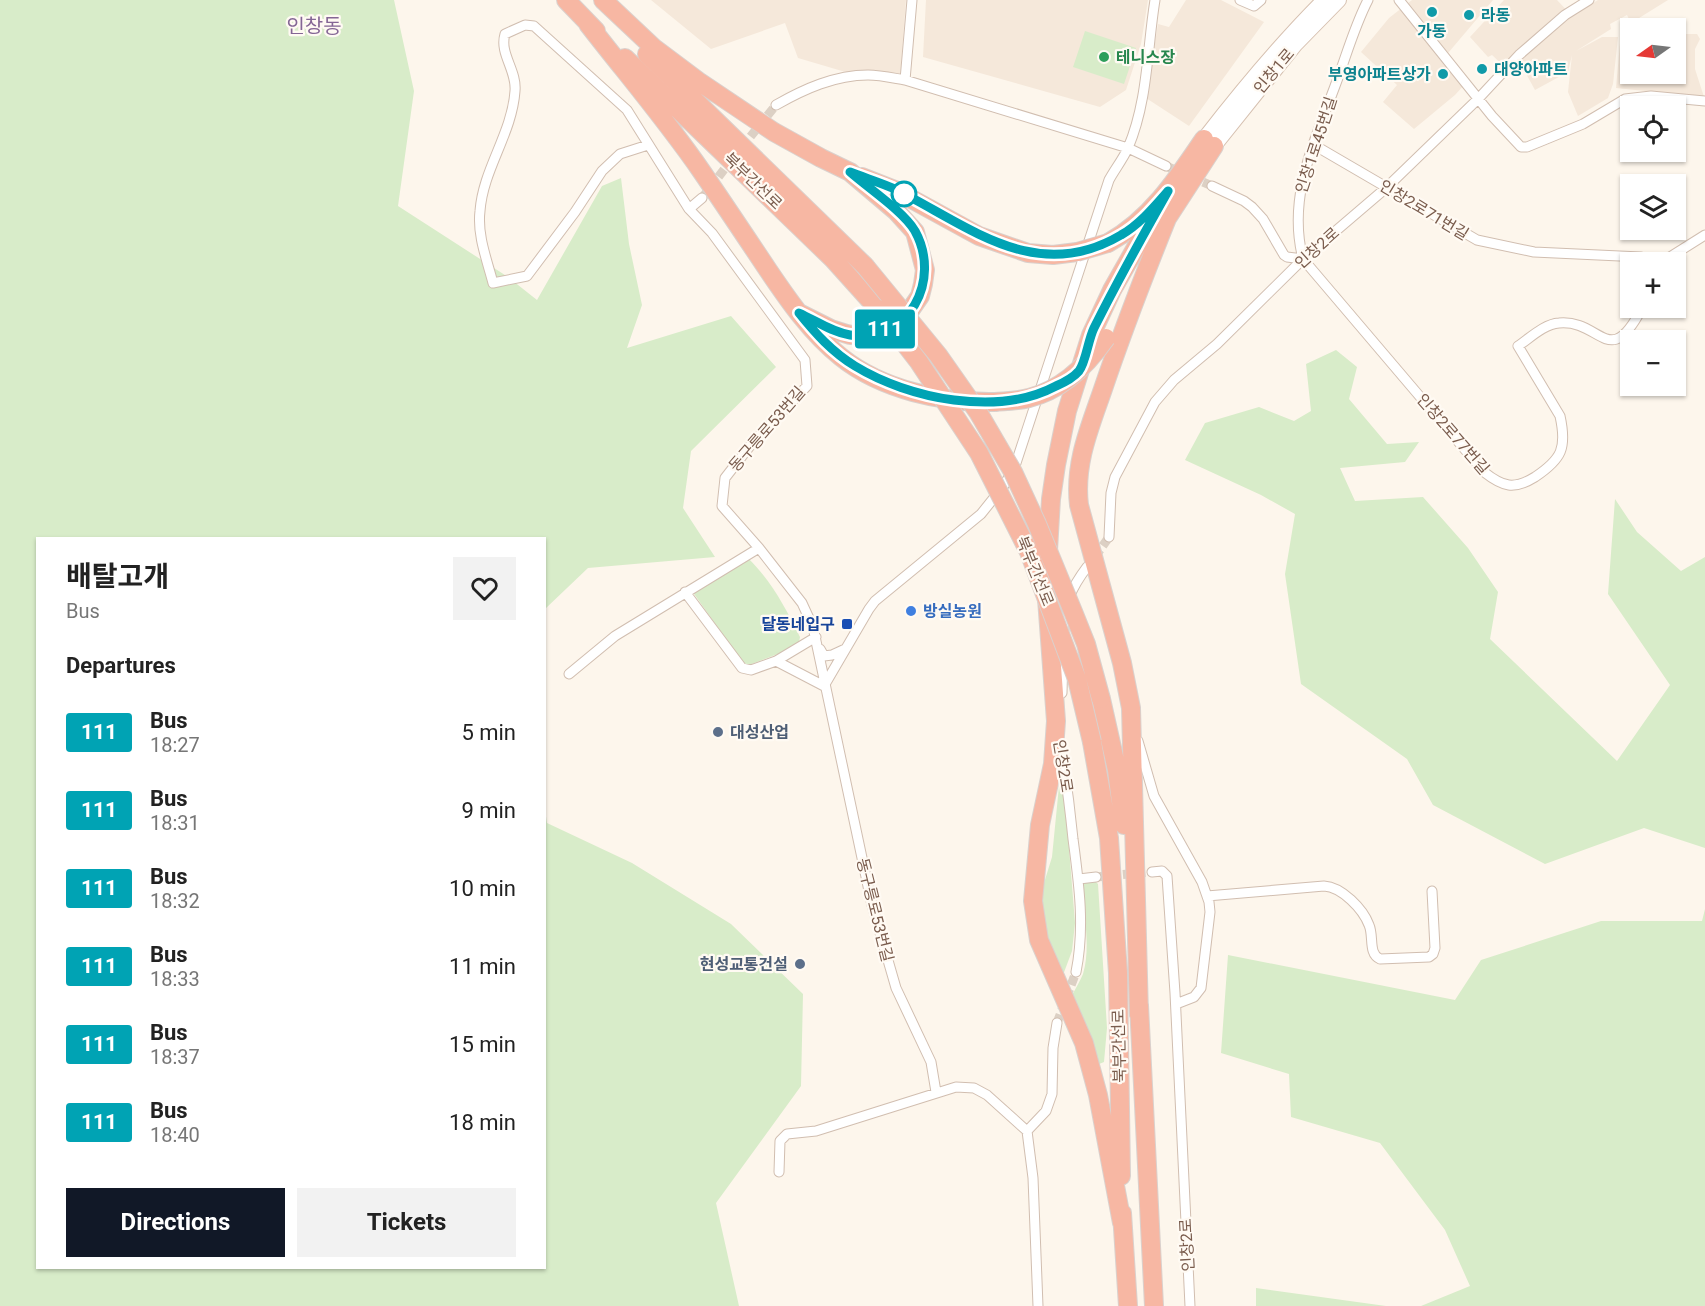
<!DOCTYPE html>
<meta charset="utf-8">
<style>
body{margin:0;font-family:Roboto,"Noto Sans KR",sans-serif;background:#f2f2f2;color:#222;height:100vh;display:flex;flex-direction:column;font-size:22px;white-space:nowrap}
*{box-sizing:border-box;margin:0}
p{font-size:20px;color:#767676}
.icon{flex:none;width:33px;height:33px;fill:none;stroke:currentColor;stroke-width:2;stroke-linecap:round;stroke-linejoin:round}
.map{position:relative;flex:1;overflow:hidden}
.details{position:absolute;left:36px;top:537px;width:510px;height:732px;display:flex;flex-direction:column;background:#fff;border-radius:0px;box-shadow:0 2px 4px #0004}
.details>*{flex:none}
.badge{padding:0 12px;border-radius:4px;font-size:21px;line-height:39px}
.needle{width:39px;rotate:256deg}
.controls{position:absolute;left:1620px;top:18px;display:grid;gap:12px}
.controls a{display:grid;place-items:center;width:66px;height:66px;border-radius:0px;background:#fff;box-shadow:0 2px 4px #0004;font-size:30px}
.map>.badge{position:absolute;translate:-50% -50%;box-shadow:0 0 0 3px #fff}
h2{padding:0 30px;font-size:22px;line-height:54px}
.round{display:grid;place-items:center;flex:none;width:63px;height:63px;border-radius:0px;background:#f2f2f2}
.summary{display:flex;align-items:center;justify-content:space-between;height:102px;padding:0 30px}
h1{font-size:28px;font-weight:700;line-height:45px}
.button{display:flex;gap:12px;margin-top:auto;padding:12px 30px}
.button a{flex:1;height:69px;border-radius:0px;background:#111827;color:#fff;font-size:24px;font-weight:700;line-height:69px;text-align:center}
.button a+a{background:#f2f2f2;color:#222}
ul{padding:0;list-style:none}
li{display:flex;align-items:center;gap:18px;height:78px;padding:0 30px}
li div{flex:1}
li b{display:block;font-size:22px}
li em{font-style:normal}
li .badge{min-width:66px;font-weight:700;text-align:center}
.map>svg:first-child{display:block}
</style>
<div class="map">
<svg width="1705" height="1306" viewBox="0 0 1705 1306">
<rect width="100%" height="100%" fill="#fdf6ec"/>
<!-- residential -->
<path fill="#f5e8da" d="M 651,0 L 906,0 L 900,77 L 893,81 L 842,71 L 798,58 L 785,23 L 711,49 Z
M 926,0 L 1148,0 L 1141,44 L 1126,90 L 1100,107 L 923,57 Z
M 1186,0 L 1221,0 L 1264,22 L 1189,126 L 1146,98 L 1158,24 L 1169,27 Z
M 1412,0 L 1493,0 L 1443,59 L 1464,85 L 1455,95 L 1414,129 L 1383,102 L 1397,85 L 1361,52 L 1389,18 Z
M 1504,0 L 1557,0 L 1572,16 L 1598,0 L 1668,0 L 1631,23 L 1627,15 L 1610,24 L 1611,29 L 1576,51 L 1602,37 L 1618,37 L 1613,84 L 1608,98 L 1578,116 L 1568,92 L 1572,55 L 1568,72 L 1535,90 L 1519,61 L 1510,72 L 1492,55 L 1488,57 L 1470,37 Z
M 1621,32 L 1630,32 L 1630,74 L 1676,74 L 1676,34 L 1697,34 L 1700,39 L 1695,49 L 1695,69 L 1704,97 L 1616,88 Z"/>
<!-- green -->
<path fill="#d8ecc9" d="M 0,0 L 394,0 L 414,91 L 398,206 L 508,277 L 537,300 L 602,186 L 621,178 L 629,244 L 642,305 L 627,348 L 731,316 L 776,367 L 691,451 L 683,508 L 715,557 L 588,568 L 545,609 L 544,538 L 38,538 L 38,1268 L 544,1268 L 545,810 L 547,823 L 632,863 L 731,924 L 803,994 L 801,1086 L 716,1203 L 739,1306 L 0,1306 Z
M 1085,31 L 1136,48 L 1124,84 L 1073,67 Z
M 1336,350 L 1357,367 L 1349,399 L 1387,444 L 1419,442 L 1405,462 L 1340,468 L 1355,501 L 1423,497 L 1468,548 L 1498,592 L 1490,639 L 1617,761 L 1670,685 L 1608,594 L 1615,499 L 1637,532 L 1681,571 L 1705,557 L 1705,848 L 1644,828 L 1545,864 L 1433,805 L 1407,759 L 1301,684 L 1285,574 L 1295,514 L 1261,495 L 1185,460 L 1205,423 L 1259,407 L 1294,421 L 1311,411 L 1306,364 Z
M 748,558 C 772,582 785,607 800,637 L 799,642 L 796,647 L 749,665 L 742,662 L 692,591 Z
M 1063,783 L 1064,785 L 1075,923 L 1072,951 L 1063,975 L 1047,938 L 1040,896 L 1052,857 L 1059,786 Z
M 1096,882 L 1098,884 L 1107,1028 L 1104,1062 L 1099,1064 L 1072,995 C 1076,988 1080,981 1083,974 C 1091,947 1084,913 1081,885 L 1084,883 Z
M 1705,909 L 1705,1306 L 1421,1306 L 1470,1286 L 1445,1230 L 1380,1143 L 1291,1117 L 1289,1074 L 1221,1053 L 1228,955 L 1455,1000 L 1481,960 L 1601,921 L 1702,921 Z
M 1256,1288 L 1386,1306 L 1256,1306 Z"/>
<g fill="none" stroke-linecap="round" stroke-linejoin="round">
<!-- street-tunnel -->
<path stroke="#dcd0c4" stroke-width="9" stroke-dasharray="9 4.5" stroke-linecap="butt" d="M 742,147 L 776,105
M 1166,166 L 1212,186
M 702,198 L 733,158
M 1095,557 L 1109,537
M 1096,877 L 1152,872
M 1057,1023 L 1076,972"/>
<defs>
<path id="street" d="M 1240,0 L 1254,6 L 1261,0
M 1368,0 C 1354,27 1346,57 1335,86 C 1314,143 1287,197 1303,259 L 1484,472 C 1503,487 1514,490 1535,477 C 1562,459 1567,448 1560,416 L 1518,346 C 1530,338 1544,324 1559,323 C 1601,319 1609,372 1642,308
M 1399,0 L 1492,116 L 1521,147 L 1527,147 L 1583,124 L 1625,99 L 1651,96 L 1705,101
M 905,80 L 912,0
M 776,105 C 804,89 835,75 868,75 C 880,75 893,78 905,80 L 1128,148 L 1166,166
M 648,145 L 620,154 L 602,171 L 575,212 L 527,276 L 493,283 C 487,260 477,235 480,211 C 483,169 512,134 515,91 C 517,70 499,54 505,34 L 525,25 L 534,26 L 627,110 L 689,209
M 1314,145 L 1477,240 L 1534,252 L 1641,257 L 1650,262
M 1212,186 L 1244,201 L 1252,207 L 1263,219 L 1284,255 L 1287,257 L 1303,259
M 1662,262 L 1705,235
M 1109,537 L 1111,493 L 1115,477 L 1155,402 L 1174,380 L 1217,344 L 1303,259 L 1386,188 L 1478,99 L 1519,55 L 1565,15 L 1589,0
M 759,548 L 802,603 L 813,627 L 872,905 L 896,988 L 931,1062 L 936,1092
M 685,592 L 742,668 L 751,670 L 776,661 L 824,686 L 869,609 L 875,601 L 981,514 L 1005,484 L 1016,463 L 1109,180 C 1115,169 1123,159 1128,148 C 1148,101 1147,49 1155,0
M 1064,630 C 1063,605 1072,587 1087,567
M 820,649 L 824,656 L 832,655 L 845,649
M 776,661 L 816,637
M 569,674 L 615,636 L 759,548 L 722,506 L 725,478 L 753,442 L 807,386 L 805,360 L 712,233 L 689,209 L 702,198
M 1062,693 L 1063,656
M 1138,741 L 1154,796 L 1202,882 L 1209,902 L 1210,912 L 1201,988 L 1194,997 L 1176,1004
M 1061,748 C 1066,778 1070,809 1073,839 C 1079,884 1085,927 1076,972
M 1152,872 L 1162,871 L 1167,876 L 1175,993 L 1190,1306
M 1079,879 L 1096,877
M 1207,896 L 1324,886 C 1342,887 1363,909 1369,925 C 1374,936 1368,954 1380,959 L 1429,957 L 1433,954 L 1435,948 L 1432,891
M 779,1172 L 780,1141 L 787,1134 L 816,1131 L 956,1087 L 974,1088 L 987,1095 L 1027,1131
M 1038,1306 L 1033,1178 L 1027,1131 L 1046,1111 L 1052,1094 L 1053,1048 L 1057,1023"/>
<path id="secondary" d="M 1204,139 C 1242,90 1280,44 1324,0
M 1214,146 L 1295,45 L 1339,0"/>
<path id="highway" d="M 566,0 L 596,31
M 603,0 L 654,48 L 698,81 L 774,132 L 821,158 L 850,172 L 896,211 L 915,232 L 925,270 L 923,284 L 920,296 L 902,322 L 879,332 L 850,335 L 831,329 L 799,313
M 588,24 C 626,73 667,121 702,172 C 724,204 746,237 768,270 C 789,301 811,333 841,357 C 882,390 943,403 995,402
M 647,54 L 865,266
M 625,58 L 833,259 L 878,309
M 862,177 L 895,190 L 979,236 L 1028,253 L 1053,255 L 1077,252
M 1162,226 L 1214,146
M 1108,243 C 1151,219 1177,179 1204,139
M 1101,699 L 1117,770 L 1124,825
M 1092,742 L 1109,838 L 1118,973 L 1121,1176
M 1139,1005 L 1154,1306
M 1139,1015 L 1131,708 L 1122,663 L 1079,505 C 1074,463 1090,427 1103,389 C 1123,330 1145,273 1168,216
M 1122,1213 L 1128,1306
M 1122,1223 L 1098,1095 L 1084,1043 L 1039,940 L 1033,901 L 1040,825 L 1053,764 L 1056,721 L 1046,585 L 1051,499 L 1056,465 L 1067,411 L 1091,335 L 1112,290 L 1168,191"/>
</defs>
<!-- street casing -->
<use href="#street" stroke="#d1beb0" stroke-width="11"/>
<!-- secondary casing -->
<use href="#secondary" stroke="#d6c0b0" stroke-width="16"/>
<!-- highway casing -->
<use href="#highway" stroke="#dad1cd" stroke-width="20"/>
<!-- street -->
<use href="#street" stroke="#fff" stroke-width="9"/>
<!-- secondary -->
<use href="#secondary" stroke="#fff" stroke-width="14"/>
<!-- highway -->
<use href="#highway" stroke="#f7b7a3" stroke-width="18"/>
<defs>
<path id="highway-bridge" d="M 1077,252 L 1108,243
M 865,266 L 938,355 L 978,412 L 1013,472 L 1037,524 L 1074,614 L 1086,644 L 1101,699
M 878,309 L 919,362 L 979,453 L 1029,552 L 1077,679 L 1092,742
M 995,402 C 1006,401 1018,401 1029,398 C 1062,390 1087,365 1106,338"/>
</defs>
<!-- highway-bridge casing -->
<use href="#highway-bridge" stroke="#dad1cd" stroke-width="20" stroke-linecap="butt"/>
<!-- highway-bridge -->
<use href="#highway-bridge" stroke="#f7b7a3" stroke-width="18"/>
</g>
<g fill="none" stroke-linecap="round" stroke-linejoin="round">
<defs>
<path id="line" d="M 850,172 C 865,178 882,183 897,190 C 970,227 1037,285 1121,235 C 1139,225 1154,207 1168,191 C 1142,237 1117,282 1094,328 C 1088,340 1086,362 1079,371 C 1073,378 1063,383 1056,386 C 998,417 909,399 855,366 C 832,352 815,333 799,313 C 815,320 831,332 850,335 C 909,344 942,280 915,231 C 903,211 868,188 850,172 Z"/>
</defs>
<!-- line casing -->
<use href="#line" stroke="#fff" stroke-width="14"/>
<!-- line -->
<use href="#line" stroke="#00a3b4" stroke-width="9"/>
</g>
<!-- markers -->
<g fill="#0f9aa8" stroke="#fffaf3" stroke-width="2">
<circle cx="1432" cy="12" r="6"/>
<circle cx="1469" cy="15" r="6"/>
<circle cx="1482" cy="69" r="6"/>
<circle cx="1443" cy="74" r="6"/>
</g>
<circle fill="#2e9e5b" stroke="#fffaf3" stroke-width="2" cx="1104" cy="57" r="6"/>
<circle fill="#fff" stroke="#00a3b4" stroke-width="3" cx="904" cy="194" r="12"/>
<circle fill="#3f7fe0" stroke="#fffaf3" stroke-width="2" cx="911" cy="611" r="6"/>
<rect fill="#1a4fb4" stroke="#fffaf3" stroke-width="2" x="841" y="618" width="12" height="12" rx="3"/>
<g fill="#5c6f8a" stroke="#fffaf3" stroke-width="2">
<circle cx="718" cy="732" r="6"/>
<circle cx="800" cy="964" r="6"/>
</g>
<g text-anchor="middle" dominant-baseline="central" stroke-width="4.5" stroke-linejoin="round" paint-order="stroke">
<!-- culture labels -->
<g font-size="16" font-weight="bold" fill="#0d838f" stroke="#fffaf3" text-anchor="start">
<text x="1481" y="15">라동</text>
<text x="1432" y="31" text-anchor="middle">가동</text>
<text x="1494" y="69">대양아파트</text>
<text x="1431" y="74" text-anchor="end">부영아파트상가</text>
</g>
<!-- leisure labels -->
<g font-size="16" font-weight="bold" fill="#27864d" stroke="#fffaf3" text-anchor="start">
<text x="1116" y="57">테니스장</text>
</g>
<!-- street labels -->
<g font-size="16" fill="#7a5c4d" stroke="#fffaf3">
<text transform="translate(1274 71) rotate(-50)">인창1로</text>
<text transform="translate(1316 145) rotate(-72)">인창1로45번길</text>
<text transform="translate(753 181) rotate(44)">북부간선로</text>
<text transform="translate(1424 210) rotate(31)">인창2로71번길</text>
<text transform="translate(1317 248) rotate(-42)">인창2로</text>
<text transform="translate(767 429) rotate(-49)">동구릉로53번길</text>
<text transform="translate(1453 434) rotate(49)">인창2로77번길</text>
<text transform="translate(1035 571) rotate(68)">북부간선로</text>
<text transform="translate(1063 766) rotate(81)">인창2로</text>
<text transform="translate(875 910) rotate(76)">동구릉로53번길</text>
<text transform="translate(1119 1046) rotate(-91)">북부간선로</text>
<text transform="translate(1187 1245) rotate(-93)">인창2로</text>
</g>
<!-- shop labels -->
<g font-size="16" font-weight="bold" fill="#366cbe" stroke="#fffaf3" text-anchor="start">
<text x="923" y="611">방실농원</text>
</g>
<!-- transit labels -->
<g font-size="16" font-weight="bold" fill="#164399" stroke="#fffaf3" text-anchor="end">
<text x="835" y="624">달동네입구</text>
</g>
<!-- service labels -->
<g font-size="16" font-weight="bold" fill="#4e5e75" stroke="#fffaf3" text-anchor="start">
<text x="730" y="732">대성산업</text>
<text x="788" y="964" text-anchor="end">현성교통건설</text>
</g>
<!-- quarter labels -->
<g font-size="20" fill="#846695" stroke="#fffaf3">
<text x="314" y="26">인창동</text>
</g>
</g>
</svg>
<div class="controls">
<a><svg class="needle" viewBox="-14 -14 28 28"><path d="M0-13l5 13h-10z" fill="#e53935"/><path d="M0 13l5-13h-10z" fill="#767676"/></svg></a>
<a><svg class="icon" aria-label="locate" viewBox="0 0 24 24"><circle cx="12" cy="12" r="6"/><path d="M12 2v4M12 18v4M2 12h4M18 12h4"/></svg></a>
<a><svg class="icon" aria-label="layers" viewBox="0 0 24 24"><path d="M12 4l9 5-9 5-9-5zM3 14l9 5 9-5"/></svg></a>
<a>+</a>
<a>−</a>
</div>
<b class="badge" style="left:885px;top:329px;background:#00a3b4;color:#fff">111</b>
<section class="details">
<div class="summary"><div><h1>배탈고개</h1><p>Bus</p></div><a class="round"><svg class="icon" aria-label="heart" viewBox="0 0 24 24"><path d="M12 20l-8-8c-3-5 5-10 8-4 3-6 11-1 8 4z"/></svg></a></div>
<h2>Departures</h2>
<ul>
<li><span class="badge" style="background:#00a3b4;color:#fff">111</span><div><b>Bus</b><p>18:27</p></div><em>5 min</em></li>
<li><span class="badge" style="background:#00a3b4;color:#fff">111</span><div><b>Bus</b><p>18:31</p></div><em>9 min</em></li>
<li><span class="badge" style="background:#00a3b4;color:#fff">111</span><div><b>Bus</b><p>18:32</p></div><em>10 min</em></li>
<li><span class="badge" style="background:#00a3b4;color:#fff">111</span><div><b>Bus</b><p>18:33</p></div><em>11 min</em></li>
<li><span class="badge" style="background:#00a3b4;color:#fff">111</span><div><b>Bus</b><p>18:37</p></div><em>15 min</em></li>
<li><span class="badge" style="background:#00a3b4;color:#fff">111</span><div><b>Bus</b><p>18:40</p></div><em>18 min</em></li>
</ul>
<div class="button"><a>Directions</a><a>Tickets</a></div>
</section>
</div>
